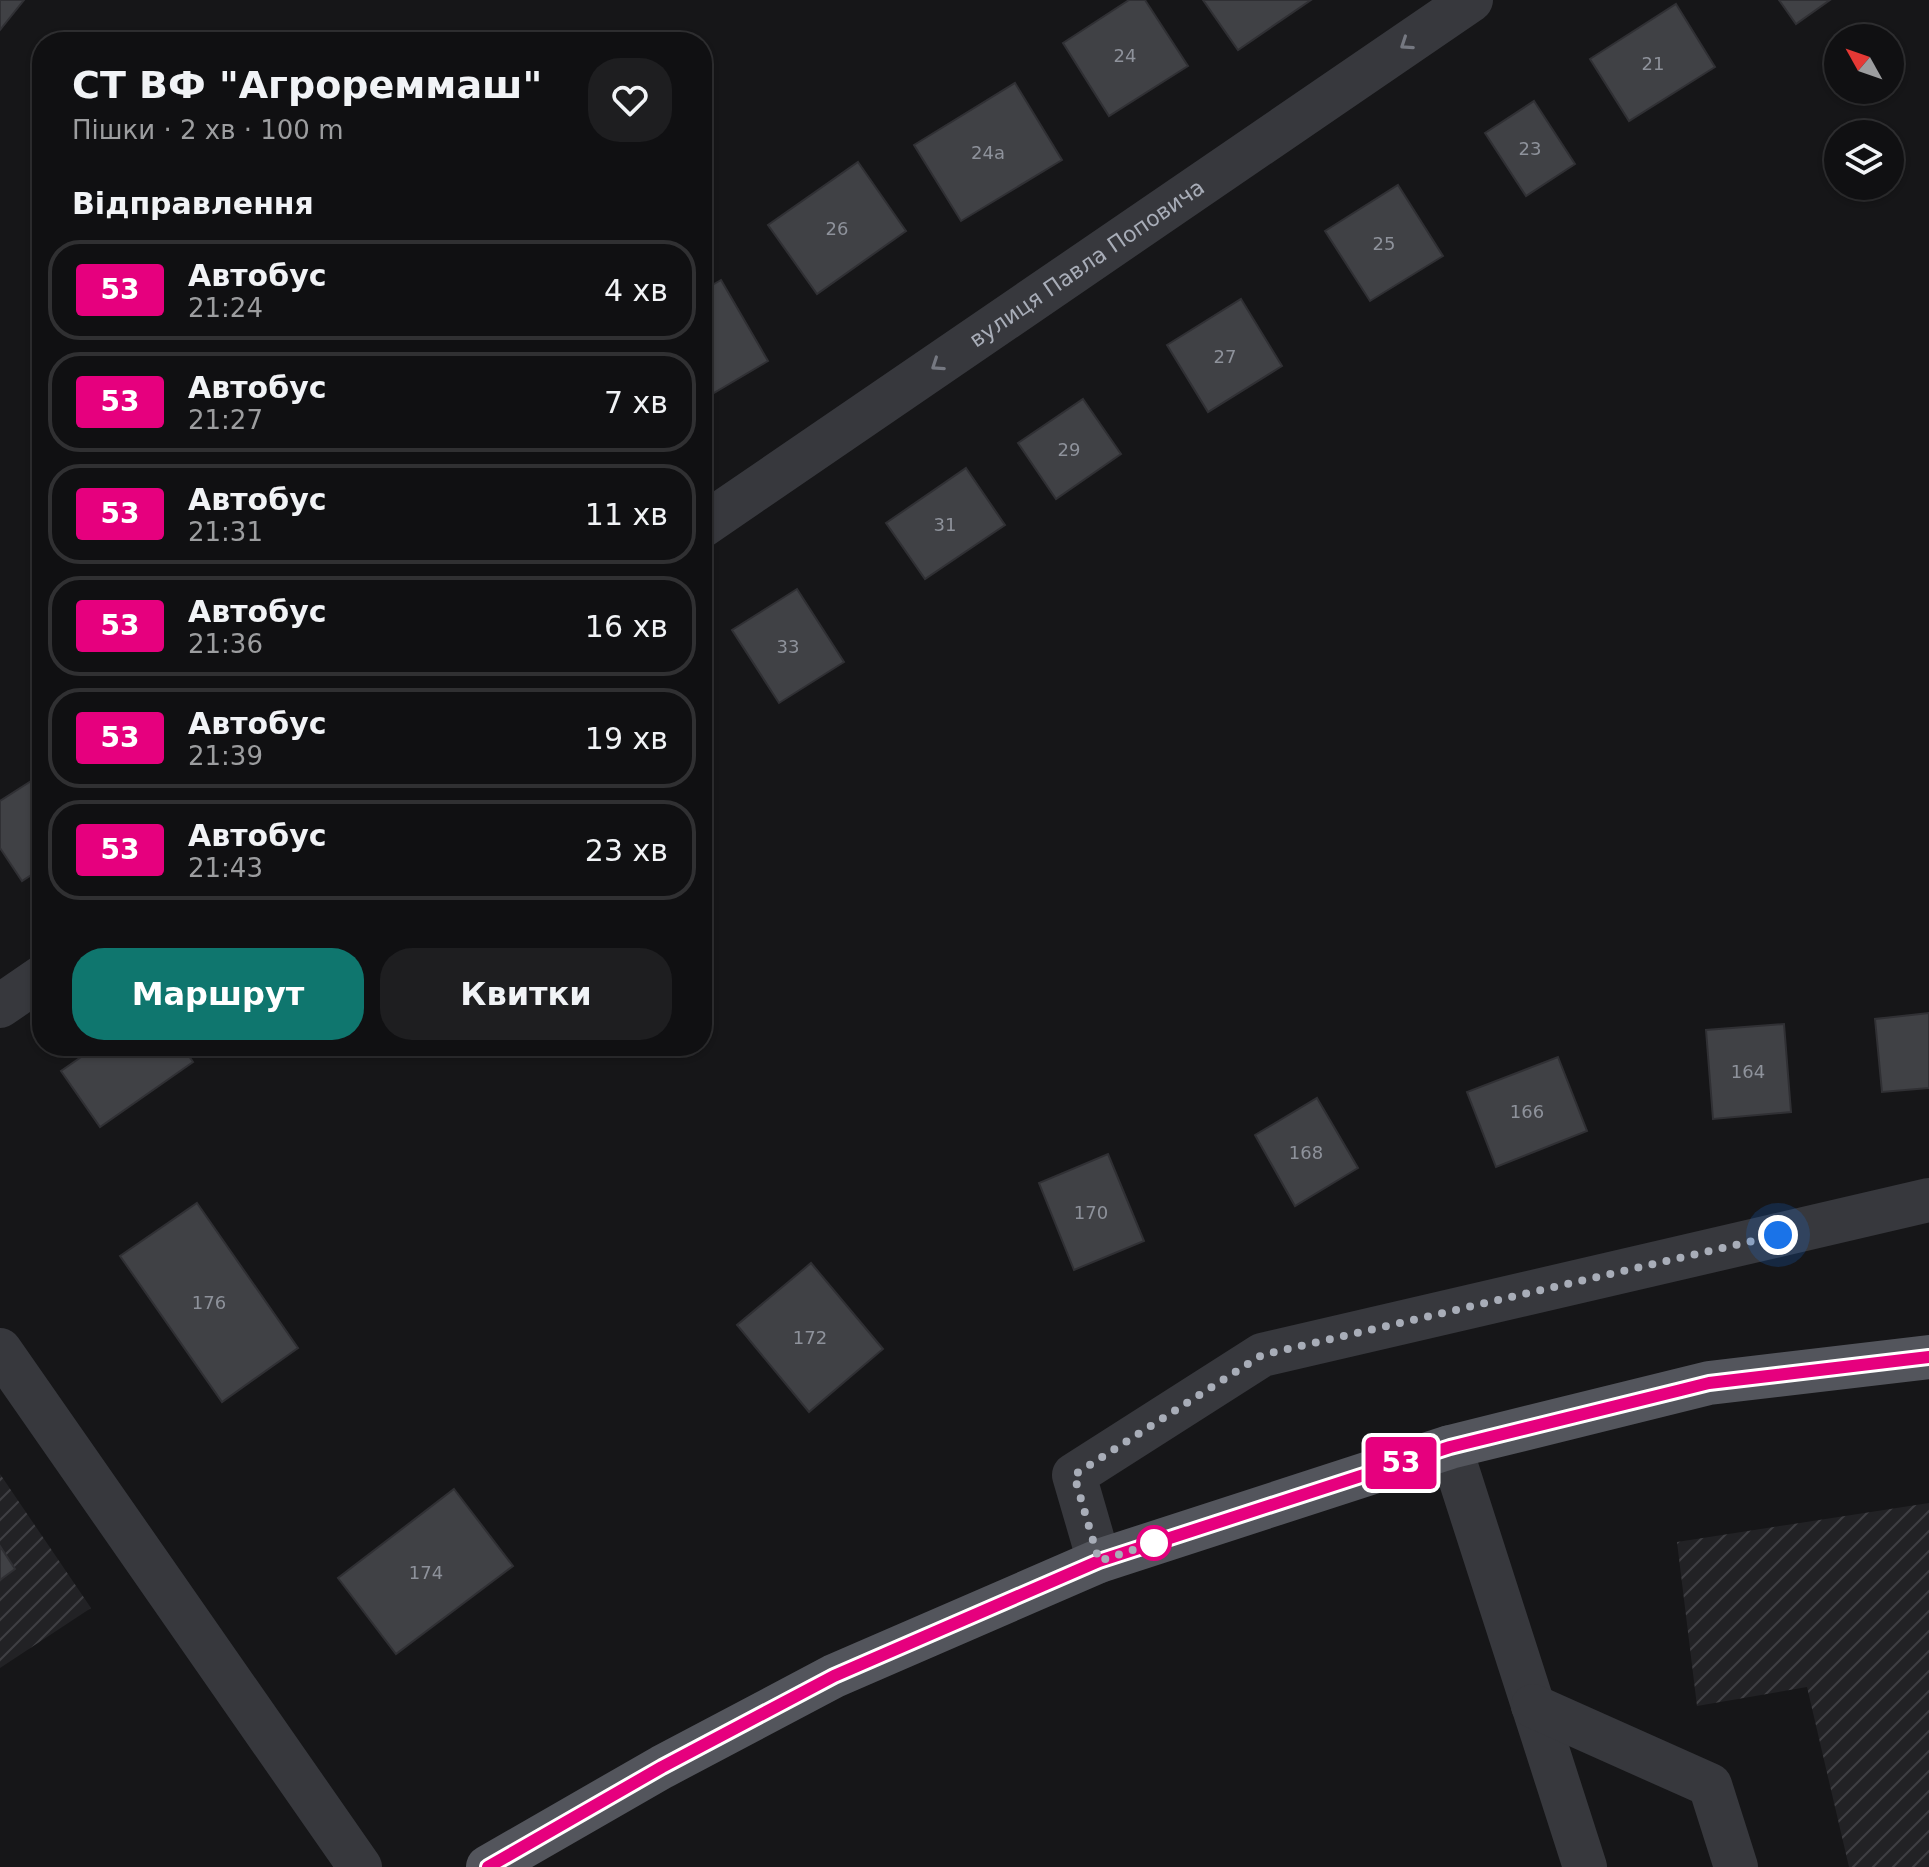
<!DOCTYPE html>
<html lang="uk">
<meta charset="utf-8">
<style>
body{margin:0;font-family:"DejaVu Sans",sans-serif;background:#1e1e20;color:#f1f3f6;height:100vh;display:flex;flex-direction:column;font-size:30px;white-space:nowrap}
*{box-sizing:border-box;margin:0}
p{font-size:26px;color:#9c9d9f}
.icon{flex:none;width:44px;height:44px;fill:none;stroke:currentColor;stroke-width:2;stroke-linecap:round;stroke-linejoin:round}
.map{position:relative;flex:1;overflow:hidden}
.drawer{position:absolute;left:32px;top:32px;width:680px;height:1024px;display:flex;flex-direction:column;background:#101012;border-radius:32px;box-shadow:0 2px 6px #0004,0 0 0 2px #303032}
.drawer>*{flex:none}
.badge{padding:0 16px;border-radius:6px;font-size:28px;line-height:52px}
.needle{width:52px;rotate:310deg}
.buttons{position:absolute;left:1824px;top:24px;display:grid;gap:16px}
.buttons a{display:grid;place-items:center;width:80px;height:80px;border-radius:50%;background:#101012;box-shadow:0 2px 6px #0004,0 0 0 2px #303032;font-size:40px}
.you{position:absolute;width:40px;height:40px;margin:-20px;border:6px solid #fff;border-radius:50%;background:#1a73e8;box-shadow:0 0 0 12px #1a73e833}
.map>.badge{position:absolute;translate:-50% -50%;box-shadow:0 0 0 4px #fff}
h2{padding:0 40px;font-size:30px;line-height:72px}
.round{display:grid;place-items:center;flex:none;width:84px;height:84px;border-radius:32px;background:#1e1e20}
.summary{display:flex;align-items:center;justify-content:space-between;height:136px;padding:0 40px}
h1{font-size:38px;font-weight:800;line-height:60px}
.action{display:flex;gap:16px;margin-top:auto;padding:16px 40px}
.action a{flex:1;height:92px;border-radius:32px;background:#0f766e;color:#fff;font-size:32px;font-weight:800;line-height:92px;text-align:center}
.action a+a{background:#1e1e20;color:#f1f3f6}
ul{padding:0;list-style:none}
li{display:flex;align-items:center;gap:24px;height:100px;margin:0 16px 12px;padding:0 24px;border:4px solid #303032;border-radius:32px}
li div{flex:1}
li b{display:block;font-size:30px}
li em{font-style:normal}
li .badge{min-width:88px;font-weight:700;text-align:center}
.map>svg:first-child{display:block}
</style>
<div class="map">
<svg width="1929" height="1867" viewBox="0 0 1929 1867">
<defs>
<pattern id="industrial-furrows" width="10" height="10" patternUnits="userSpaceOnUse" patternTransform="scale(2)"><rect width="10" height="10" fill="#222225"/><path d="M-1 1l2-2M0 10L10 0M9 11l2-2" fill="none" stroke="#3f3f43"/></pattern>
</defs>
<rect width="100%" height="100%" fill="#161618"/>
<!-- industrial -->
<path fill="url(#industrial-furrows)" d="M 0,1474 L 91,1608 L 0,1668 Z
M 1929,1503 L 1929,1867 L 1849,1867 L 1807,1687 L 1697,1706 L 1677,1542 Z"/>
<!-- building -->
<path fill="#404145" stroke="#303034" stroke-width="2" d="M 0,0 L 24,0 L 0,30 Z
M 1129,0 L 1145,0 L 1188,66 L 1109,116 L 1063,43 Z
M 1203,0 L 1311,0 L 1238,50 Z
M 1779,0 L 1830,0 L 1796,24 Z
M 1676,4 L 1715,67 L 1629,121 L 1590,59 Z
M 1015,83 L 1062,160 L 961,221 L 914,145 Z
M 1534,101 L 1575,164 L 1526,196 L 1485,133 Z
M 858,162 L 906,231 L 817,294 L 768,225 Z
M 1398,185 L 1443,256 L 1370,301 L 1325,231 Z
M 721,280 L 768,361 L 702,400 L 702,291 Z
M 1241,299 L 1282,366 L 1208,412 L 1167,345 Z
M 1083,399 L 1121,454 L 1056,499 L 1018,443 Z
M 966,468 L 1005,525 L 925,579 L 886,523 Z
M 797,589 L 844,662 L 779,703 L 732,630 Z
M 42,774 L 42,868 L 22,881 L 0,848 L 0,801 Z
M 1929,1013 L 1929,1088 L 1882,1092 L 1875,1019 Z
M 1784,1024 L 1791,1112 L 1713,1119 L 1706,1030 Z
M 97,1046 L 182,1046 L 193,1062 L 100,1127 L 61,1071 Z
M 1558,1057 L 1587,1131 L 1496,1167 L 1467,1092 Z
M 1317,1098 L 1358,1168 L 1295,1206 L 1255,1135 Z
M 1108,1154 L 1144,1241 L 1074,1270 L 1039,1183 Z
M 197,1203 L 298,1348 L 222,1402 L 120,1256 Z
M 811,1263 L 883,1349 L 809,1412 L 737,1325 Z
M 454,1489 L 513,1566 L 396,1654 L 338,1578 Z
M 0,1546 L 15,1569 L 0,1580 Z"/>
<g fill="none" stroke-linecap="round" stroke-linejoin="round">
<!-- minor -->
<g stroke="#37383d" stroke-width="44">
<path id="s1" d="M 702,526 L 1471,0"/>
<path d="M 0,1006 L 42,977"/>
<path d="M 0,1350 L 360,1867"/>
<path d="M 1450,1447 L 1585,1867"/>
<path d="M 1099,1561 L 1074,1475 L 1262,1355 L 1929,1200"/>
<path d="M 1533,1706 L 1710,1785 L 1736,1867"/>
</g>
<!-- major -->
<path stroke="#53555c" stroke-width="44" d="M 488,1867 L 662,1767 L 834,1676 L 1099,1561 L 1450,1447 L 1709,1383 L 1929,1357"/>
</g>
<!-- one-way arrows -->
<defs><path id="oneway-chevron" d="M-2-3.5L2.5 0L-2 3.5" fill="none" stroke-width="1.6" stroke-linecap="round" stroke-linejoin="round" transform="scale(2)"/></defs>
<g stroke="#757881">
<use href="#oneway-chevron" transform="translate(1406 44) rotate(146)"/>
<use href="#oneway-chevron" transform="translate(937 365) rotate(146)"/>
</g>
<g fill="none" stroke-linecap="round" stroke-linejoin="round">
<defs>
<path id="line" d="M 488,1867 L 662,1767 L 834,1676 L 1099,1561 L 1450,1447 L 1681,1390 L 1709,1383 L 1929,1357"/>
</defs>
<!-- line casing -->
<use href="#line" stroke="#fff" stroke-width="18"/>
<!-- line -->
<use href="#line" stroke="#e6007e" stroke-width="12"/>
<!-- walk -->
<path stroke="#a8adb8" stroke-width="8" stroke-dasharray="0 14.4" d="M 1154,1543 L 1157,1542 L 1099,1561 L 1074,1475 L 1262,1355 L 1778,1235"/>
</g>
<!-- markers -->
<circle fill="#fff" stroke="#e6007e" stroke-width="4" cx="1154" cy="1543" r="16"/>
<g text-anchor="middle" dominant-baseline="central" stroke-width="8" stroke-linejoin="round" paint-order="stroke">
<!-- number labels -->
<g font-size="18" fill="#8e929b">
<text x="1125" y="55">24</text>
<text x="1653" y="63">21</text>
<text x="1530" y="148">23</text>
<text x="988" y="152">24а</text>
<text x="837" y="228">26</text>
<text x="1384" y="243">25</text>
<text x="1225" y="356">27</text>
<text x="1069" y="449">29</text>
<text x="945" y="524">31</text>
<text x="788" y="646">33</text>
<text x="1748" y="1071">164</text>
<text x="1527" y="1111">166</text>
<text x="1306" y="1152">168</text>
<text x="1091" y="1212">170</text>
<text x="209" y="1302">176</text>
<text x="810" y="1337">172</text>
<text x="426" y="1572">174</text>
</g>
<!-- street labels -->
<g font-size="22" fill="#a8adb8" stroke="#111113">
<text stroke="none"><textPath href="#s1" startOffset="466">вулиця Павла Поповича</textPath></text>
</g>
</g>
</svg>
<div class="buttons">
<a><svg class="needle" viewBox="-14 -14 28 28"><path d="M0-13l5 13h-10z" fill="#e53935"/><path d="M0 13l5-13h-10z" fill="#9c9d9f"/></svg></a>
<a><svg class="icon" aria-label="layers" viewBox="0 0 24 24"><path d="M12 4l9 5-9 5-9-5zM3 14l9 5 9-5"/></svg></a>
</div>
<div class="you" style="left:1778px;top:1235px"></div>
<b class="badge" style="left:1401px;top:1463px;background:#e6007e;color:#fff">53</b>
<section class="drawer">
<div class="summary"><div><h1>СТ ВФ &quot;Агрореммаш&quot;</h1><p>Пішки · 2 хв · 100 m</p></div><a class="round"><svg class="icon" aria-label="heart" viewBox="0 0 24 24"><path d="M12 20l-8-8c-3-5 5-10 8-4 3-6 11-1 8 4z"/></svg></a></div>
<h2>Відправлення</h2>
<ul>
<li><span class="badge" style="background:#e6007e;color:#fff">53</span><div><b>Автобус</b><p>21:24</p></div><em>4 хв</em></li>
<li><span class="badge" style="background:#e6007e;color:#fff">53</span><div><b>Автобус</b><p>21:27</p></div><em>7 хв</em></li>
<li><span class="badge" style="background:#e6007e;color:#fff">53</span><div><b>Автобус</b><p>21:31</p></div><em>11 хв</em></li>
<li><span class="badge" style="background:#e6007e;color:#fff">53</span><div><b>Автобус</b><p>21:36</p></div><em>16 хв</em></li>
<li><span class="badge" style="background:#e6007e;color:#fff">53</span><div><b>Автобус</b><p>21:39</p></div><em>19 хв</em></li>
<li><span class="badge" style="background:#e6007e;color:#fff">53</span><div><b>Автобус</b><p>21:43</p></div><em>23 хв</em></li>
</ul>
<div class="action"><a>Маршрут</a><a>Квитки</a></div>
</section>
</div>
